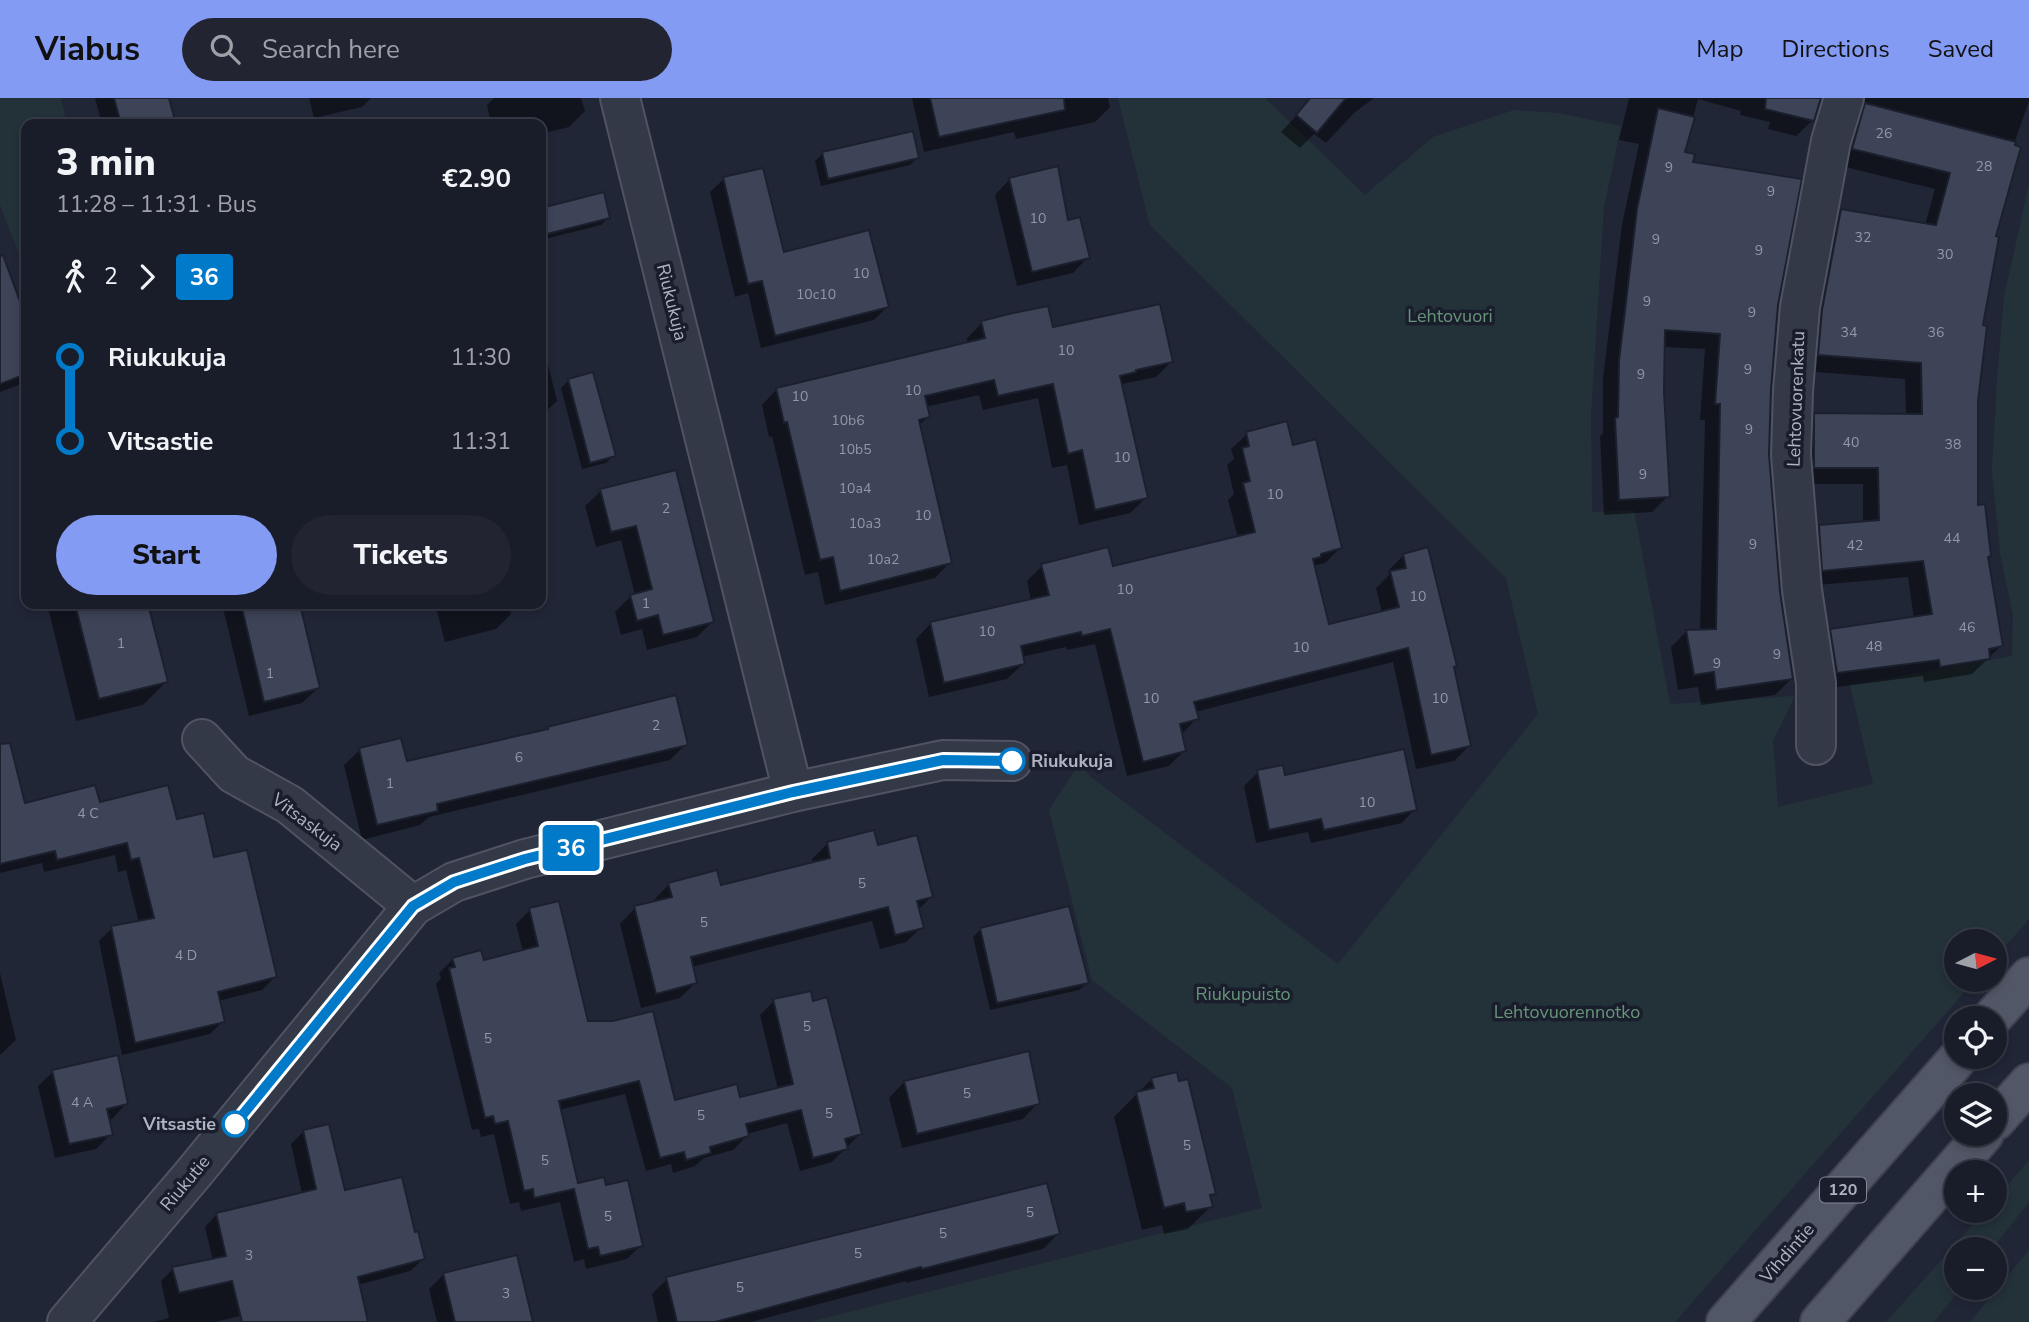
<!DOCTYPE html>
<meta charset="utf-8">
<style>
body{margin:0;font-family:"Nunito Sans",sans-serif;background:#222531;color:#f1f3f6;height:100vh;display:flex;flex-direction:column;font-size:26px;white-space:nowrap}
*{box-sizing:border-box;margin:0}
p{font-size:23px;color:#9fa1a8}
.icon{flex:none;width:38px;height:38px;fill:none;stroke:currentColor;stroke-width:2;stroke-linecap:round;stroke-linejoin:round}
.map{position:relative;flex:1;overflow:hidden}
.details{position:absolute;left:21px;top:21px;width:525px;height:490px;display:flex;flex-direction:column;background:#191c29;border-radius:14px;box-shadow:0 4px 10px #0003,0 0 0 2px #373a46}
.details>*{flex:none}
.badge{padding:0 14px;border-radius:5px;font-size:24px;line-height:46px}
.needle{width:46px;rotate:84deg}
.tools{position:absolute;left:1944px;top:831px;display:grid;gap:14px}
.tools a{display:grid;place-items:center;width:63px;height:63px;border-radius:50%;background:#191c29;box-shadow:0 4px 10px #0003,0 0 0 2px #373a46;font-size:35px}
.map>.badge{position:absolute;translate:-50% -50%;box-shadow:0 0 0 4px #fff}
.legs{display:flex;align-items:center;gap:10px;height:77px;padding:0 35px;font-size:23px}
.legs p{margin-inline-start:auto}
.summary{display:flex;align-items:center;justify-content:space-between;height:119px;padding:0 35px}
h1{font-size:38px;font-weight:800;line-height:52px}
.cta{display:flex;gap:14px;margin-top:auto;padding:14px 35px}
.cta a{flex:1;height:80px;border-radius:42px;background:#849bf4;color:#111;font-size:28px;font-weight:800;line-height:80px;text-align:center}
.cta a+a{background:#222531;color:#f1f3f6}
ul{padding:0 35px;list-style:none}
li{display:flex;align-items:center;gap:24px;height:84px;font-size:26px}
li i{display:grid;place-items:center;width:10px;height:100%;margin:0 9px;background:currentColor}
li i::after{content:'';width:18px;height:18px;margin:-9px;border:5px solid;border-radius:50%;background:#191c29}
li p{margin-inline-start:auto}
li:first-child i{background:linear-gradient(#0000 50%,currentColor 0)}
li:last-child i{background:linear-gradient(currentColor 50%,#0000 0)}
header{display:flex;align-items:center;gap:42px;box-sizing:border-box;height:98px;padding:0 35px;background:#849bf4;color:#111}
header strong{font-size:33px}
nav{display:flex;gap:38px;margin-inline-start:auto;font-size:24px}
.search{width:490px;height:63px;background:#222531;display:flex;align-items:center;gap:18px;box-sizing:border-box;padding:0 24px;border-radius:38px;color:#9fa1a8;font-size:26px}
.map>svg:first-child{display:block}
</style>
<header>
<strong>Viabus</strong>
<div class="search"><svg class="icon" aria-label="search" viewBox="0 0 24 24"><circle cx="10" cy="10" r="6"/><path d="M15 15l6 6"/></svg>Search here</div>
<nav><a>Map</a><a>Directions</a><a>Saved</a></nav>
</header>
<div class="map">
<svg width="2029" height="1224" viewBox="0 0 2029 1224">
<rect width="100%" height="100%" fill="#212637"/>
<!-- green -->
<path fill="#233238" d="M 0,0 L 61,0 L 67,26 L 26,26 L 26,174 L 0,107 Z
M 1118,0 L 1265,0 L 1365,97 L 1433,39 L 1514,12 L 1558,15 L 1621,28 L 1604,109 L 1591,318 L 1592,414 L 1634,412 L 1670,606 L 1795,598 L 1773,643 L 1778,709 L 1873,686 L 1850,587 L 2012,558 L 2013,517 L 2000,455 L 1992,372 L 1997,282 L 2004,199 L 2029,86 L 2029,821 L 1995,860 L 1995,844 L 1956,844 L 1956,882 L 1975,882 L 1675,1224 L 809,1224 L 1262,1110 L 1232,990 L 1092,882 L 1049,712 L 1079,666 L 1091,679 L 1338,866 L 1538,616 L 1506,480 L 1150,127 Z
M 2029,1062 L 2029,1104 L 1992,1151 L 1956,1152 L 1956,1190 L 1961,1190 L 1934,1224 L 1886,1224 L 1985,1113 L 1995,1113 L 1995,1102 Z
M 2029,1152 L 2029,1224 L 1970,1224 Z"/>
<!-- shadow -->
<path fill="#0007" d="M 95,0 L 168,0 L 174,26 L 102,26 Z
M 309,0 L 371,0 L 362,9 L 314,20 Z
M 494,0 L 581,0 L 585,13 L 569,29 L 541,36 L 541,26 L 491,26 L 487,7 Z
M 912,0 L 1108,0 L 1110,9 L 1095,24 L 1016,41 L 1014,34 L 924,54 Z
M 1313,0 L 1374,0 L 1354,15 L 1326,45 L 1314,36 L 1300,50 L 1281,34 Z
M 1629,0 L 1819,0 L 1813,22 L 1796,38 L 1768,31 L 1770,24 L 1740,17 L 1741,13 L 1698,1 L 1683,56 L 1776,207 L 1769,291 L 1767,356 L 1778,494 L 1791,581 L 1775,597 L 1701,607 L 1698,589 L 1678,592 L 1671,549 L 1687,533 L 1700,533 L 1705,322 L 1700,322 L 1705,251 L 1663,249 L 1662,294 L 1668,398 L 1652,414 L 1604,417 L 1600,338 L 1603,335 L 1603,280 L 1622,127 L 1639,46 L 1619,42 Z
M 1842,0 L 2029,0 L 2029,3 L 2013,49 L 1994,140 L 1981,229 L 1976,303 L 1977,409 L 1989,458 L 1987,460 L 2001,548 L 1972,576 L 1924,584 L 1923,578 L 1821,591 L 1815,549 L 1831,532 L 1914,521 L 1908,479 L 1807,488 L 1803,445 L 1819,429 L 1863,425 L 1863,386 L 1798,386 L 1799,333 L 1815,317 L 1906,317 L 1905,281 L 1803,273 L 1825,129 L 1841,113 L 1925,127 L 1935,91 L 1837,67 Z
M 823,55 L 917,60 L 910,67 L 821,88 L 815,63 Z
M 724,81 L 783,156 L 887,209 L 874,222 L 761,250 L 748,195 L 735,199 L 710,94 Z
M 1010,81 L 1067,125 L 1088,159 L 1073,175 L 1017,188 L 995,97 Z
M 541,111 L 608,120 L 601,127 L 541,142 Z
M 0,155 L 26,224 L 26,284 L 0,294 Z
M 982,225 L 1051,231 L 1171,264 L 1156,279 L 1122,286 L 1146,400 L 1130,415 L 1079,427 L 1067,367 L 1052,370 L 1038,300 L 983,312 L 979,297 L 925,309 L 928,319 L 918,328 L 950,464 L 935,480 L 825,507 L 818,474 L 805,477 L 772,338 L 769,339 L 762,307 L 777,291 L 968,246 L 967,240 Z
M 545,254 L 557,303 L 541,318 L 541,255 Z
M 569,282 L 614,357 L 606,365 L 582,371 L 561,290 Z
M 1247,336 L 1292,349 L 1340,450 L 1325,465 L 1313,468 L 1328,528 L 1382,515 L 1376,490 L 1389,477 L 1388,473 L 1404,457 L 1452,570 L 1469,648 L 1454,663 L 1416,671 L 1393,564 L 1195,614 L 1197,620 L 1181,637 L 1185,652 L 1169,668 L 1127,678 L 1095,546 L 1067,552 L 1066,549 L 1021,559 L 1023,566 L 1007,581 L 929,599 L 916,541 L 931,525 L 1031,503 L 1027,483 L 1042,468 L 1111,470 L 1238,440 L 1228,402 L 1234,396 L 1227,367 L 1234,361 L 1231,351 Z
M 674,374 L 713,523 L 697,539 L 647,552 L 642,531 L 621,537 L 615,514 L 631,498 L 635,497 L 621,442 L 596,449 L 585,408 L 601,393 Z
M 47,506 L 147,506 L 166,584 L 143,607 L 76,623 Z
M 222,506 L 298,506 L 318,590 L 302,605 L 249,618 Z
M 435,506 L 509,506 L 511,516 L 496,531 L 445,544 Z
M 548,631 L 686,646 L 670,662 L 429,719 L 420,727 L 362,742 L 344,667 L 360,652 L 406,665 L 546,633 Z
M 1258,674 L 1284,679 L 1415,711 L 1402,725 L 1311,745 L 1308,734 L 1256,745 L 1244,688 Z
M 0,697 L 24,707 L 99,706 L 176,723 L 213,761 L 275,879 L 262,892 L 218,903 L 223,923 L 210,936 L 122,957 L 99,843 L 112,830 L 139,825 L 126,772 L 118,774 L 115,757 L 44,774 L 42,765 L 0,775 Z
M 827,746 L 877,749 L 931,799 L 918,812 L 922,829 L 906,844 L 880,851 L 872,823 L 692,869 L 696,884 L 680,900 L 641,910 L 620,826 L 635,810 L 655,805 L 654,802 L 669,786 L 720,790 L 813,766 L 812,761 Z
M 530,812 L 587,925 L 674,1004 L 739,1002 L 778,992 L 760,917 L 774,903 L 860,1036 L 832,1064 L 800,1073 L 787,1025 L 747,1036 L 747,1038 L 733,1052 L 704,1060 L 695,1068 L 673,1075 L 671,1066 L 646,1073 L 625,996 L 559,1012 L 577,1087 L 641,1147 L 627,1161 L 586,1171 L 584,1161 L 574,1164 L 560,1104 L 521,1113 L 519,1104 L 510,1106 L 494,1036 L 481,1039 L 479,1031 L 472,1032 L 436,886 L 441,880 L 439,875 L 453,861 L 483,864 L 523,854 L 516,826 Z
M 981,831 L 1087,885 L 1079,892 L 990,912 L 973,839 Z
M 0,875 L 16,942 L 0,957 Z
M 53,974 L 126,1006 L 112,1021 L 108,1022 L 111,1036 L 96,1051 L 55,1060 L 38,988 Z
M 1152,981 L 1214,1096 L 1209,1101 L 1211,1108 L 1188,1131 L 1164,1136 L 1162,1127 L 1142,1132 L 1114,1019 Z
M 904,984 L 1038,1005 L 1023,1021 L 902,1050 L 889,1000 Z
M 304,1033 L 344,1095 L 414,1136 L 423,1161 L 410,1173 L 358,1187 L 366,1224 L 312,1224 L 307,1202 L 215,1224 L 154,1224 L 169,1220 L 161,1183 L 173,1171 L 213,1163 L 205,1129 L 217,1116 L 302,1096 L 291,1046 Z
M 1058,1136 L 1043,1151 L 906,1185 L 906,1183 L 751,1224 L 658,1224 L 652,1196 L 667,1181 Z
M 444,1176 L 532,1224 L 437,1224 L 429,1191 Z"/>
<!-- building -->
<path fill="#3d4457" stroke="#1c202e" stroke-width="2" d="M 114,0 L 169,0 L 176,26 L 121,26 Z
M 930,0 L 1064,0 L 1065,12 L 939,39 Z
M 1310,0 L 1346,0 L 1317,35 L 1296,17 Z
M 1766,0 L 1821,0 L 1814,23 L 1765,11 Z
M 1865,5 L 2016,44 L 2015,47 L 2021,49 L 1996,138 L 1999,139 L 1983,227 L 1987,228 L 1978,303 L 1978,407 L 1985,406 L 1991,458 L 1988,459 L 2003,548 L 1989,551 L 1990,561 L 1940,569 L 1939,562 L 1837,575 L 1830,531 L 1932,516 L 1923,463 L 1822,473 L 1819,427 L 1879,422 L 1878,370 L 1814,370 L 1814,315 L 1922,316 L 1921,265 L 1818,257 L 1822,212 L 1841,111 L 1936,127 L 1950,75 L 1852,51 Z
M 1658,10 L 1695,19 L 1685,54 L 1695,56 L 1693,64 L 1802,81 L 1778,207 L 1771,291 L 1769,356 L 1780,494 L 1793,581 L 1716,592 L 1714,574 L 1694,577 L 1686,532 L 1716,531 L 1720,306 L 1715,306 L 1720,236 L 1665,232 L 1664,294 L 1670,399 L 1619,402 L 1615,320 L 1618,319 L 1619,263 L 1637,111 Z
M 913,33 L 919,60 L 828,81 L 822,54 Z
M 1058,68 L 1068,122 L 1080,119 L 1090,160 L 1032,174 L 1009,80 Z
M 763,70 L 784,154 L 869,132 L 889,209 L 775,238 L 762,183 L 748,186 L 723,79 Z
M 604,94 L 610,120 L 547,136 L 541,110 Z
M 3,157 L 26,220 L 26,276 L 0,286 L 0,158 Z
M 1160,206 L 1173,264 L 1136,272 L 1136,274 L 1120,278 L 1148,400 L 1095,412 L 1082,352 L 1068,356 L 1053,286 L 998,298 L 994,282 L 925,298 L 930,319 L 919,322 L 952,465 L 840,493 L 833,459 L 820,462 L 787,324 L 784,325 L 776,290 L 985,240 L 981,223 L 1013,215 L 1048,208 L 1053,229 Z
M 593,274 L 616,358 L 590,365 L 568,281 Z
M 1287,323 L 1293,347 L 1316,341 L 1342,450 L 1321,456 L 1321,459 L 1313,461 L 1329,526 L 1399,509 L 1390,473 L 1406,470 L 1403,456 L 1428,449 L 1457,568 L 1454,569 L 1471,648 L 1431,657 L 1408,550 L 1194,604 L 1199,621 L 1180,626 L 1186,653 L 1143,664 L 1110,531 L 1082,538 L 1081,534 L 1021,548 L 1025,566 L 944,585 L 930,524 L 1049,497 L 1041,466 L 1108,449 L 1113,468 L 1255,434 L 1243,385 L 1250,383 L 1242,350 L 1249,348 L 1246,334 Z
M 676,372 L 714,524 L 663,537 L 658,517 L 637,523 L 630,497 L 652,491 L 636,428 L 611,434 L 600,391 Z
M 75,506 L 148,506 L 168,584 L 99,601 Z
M 241,506 L 300,506 L 320,590 L 264,604 Z
M 676,597 L 688,647 L 437,706 L 438,713 L 377,727 L 359,650 L 401,640 L 407,663 L 548,631 L 547,629 Z
M 10,645 L 25,705 L 95,687 L 100,704 L 168,687 L 177,721 L 204,715 L 214,759 L 247,752 L 277,879 L 218,894 L 225,924 L 135,945 L 111,828 L 154,820 L 139,760 L 131,762 L 127,745 L 57,762 L 55,753 L 0,766 L 0,646 Z
M 1404,651 L 1417,712 L 1324,732 L 1321,721 L 1269,732 L 1257,672 L 1283,667 L 1285,677 Z
M 874,732 L 878,747 L 917,737 L 933,799 L 917,803 L 924,830 L 895,837 L 888,809 L 691,859 L 697,885 L 656,896 L 634,808 L 672,799 L 668,785 L 717,772 L 721,787 L 830,760 L 827,744 Z
M 559,803 L 588,923 L 613,923 L 653,913 L 675,1002 L 737,986 L 740,999 L 793,986 L 773,901 L 811,893 L 813,903 L 827,899 L 862,1036 L 845,1041 L 848,1051 L 813,1060 L 801,1012 L 746,1026 L 749,1038 L 710,1049 L 711,1055 L 686,1062 L 684,1054 L 660,1060 L 639,983 L 559,1003 L 578,1085 L 604,1079 L 606,1087 L 628,1082 L 643,1148 L 600,1158 L 598,1149 L 588,1151 L 574,1091 L 534,1100 L 533,1091 L 524,1093 L 508,1023 L 495,1026 L 493,1018 L 485,1020 L 449,870 L 455,869 L 452,860 L 481,852 L 484,862 L 538,848 L 529,810 Z
M 1069,808 L 1089,885 L 997,905 L 980,830 Z
M 1029,953 L 1040,1006 L 917,1036 L 904,983 Z
M 118,957 L 128,1006 L 107,1011 L 113,1037 L 69,1046 L 52,972 Z
M 1177,974 L 1179,983 L 1188,981 L 1216,1096 L 1210,1097 L 1213,1109 L 1186,1114 L 1184,1105 L 1164,1110 L 1136,994 L 1154,990 L 1151,980 Z
M 329,1026 L 345,1092 L 402,1079 L 415,1134 L 418,1133 L 425,1161 L 358,1179 L 368,1224 L 242,1224 L 232,1183 L 179,1195 L 172,1169 L 226,1158 L 216,1115 L 316,1091 L 303,1032 Z
M 1047,1085 L 1060,1136 L 922,1171 L 921,1169 L 715,1224 L 677,1224 L 666,1179 Z
M 517,1157 L 533,1224 L 455,1224 L 443,1175 Z"/>
<g fill="none" stroke-linecap="round" stroke-linejoin="round">
<defs>
<path id="minor" d="M 620,0 L 793,694
M 202,641 L 234,676 L 290,707 L 413,808
M 1816,647 L 1816,585 L 1802,492 L 1791,357 L 1793,293 L 1800,209 L 1831,43 L 1844,0
M 67,1224 L 193,1076 L 413,808 L 454,784 L 525,761 L 793,694 L 943,662 L 1012,663"/>
<path id="major" d="M 1992,920 L 2029,879
M 1995,1023 L 2029,985
M 1726,1224 L 1959,959
M 1820,1224 L 1984,1036"/>
</defs>
<!-- minor casing -->
<use href="#minor" stroke="#4f5362" stroke-width="42"/>
<!-- major casing -->
<use href="#major" stroke="#3e4251" stroke-width="42"/>
<!-- minor -->
<use href="#minor" stroke="#343947" stroke-width="38"/>
<!-- major -->
<use href="#major" stroke="#525767" stroke-width="38"/>
</g>
<g fill="none" stroke-linecap="round" stroke-linejoin="round">
<defs>
<path id="line-1" d="M 235,1026 L 413,808 L 454,784 L 525,761 L 793,694 L 943,662 L 1012,663"/>
</defs>
<!-- line-1 casing -->
<use href="#line-1" stroke="#fff" stroke-width="16"/>
<!-- line-1 -->
<use href="#line-1" stroke="#007ac9" stroke-width="10"/>
</g>
<!-- markers -->
<g fill="#fff" stroke="#007ac9" stroke-width="3.5">
<circle cx="1012" cy="663" r="12"/>
<circle cx="235" cy="1026" r="12"/>
</g>
<g text-anchor="middle" dominant-baseline="central" stroke-width="7" stroke-linejoin="round" paint-order="stroke">
<!-- number labels -->
<g font-size="14" fill="#9297a9">
<text x="1884" y="35">26</text>
<text x="1984" y="68">28</text>
<text x="1669" y="69">9</text>
<text x="1771" y="93">9</text>
<text x="1038" y="120">10</text>
<text x="1863" y="139">32</text>
<text x="1656" y="141">9</text>
<text x="1759" y="152">9</text>
<text x="1945" y="156">30</text>
<text x="861" y="175">10</text>
<text x="816" y="196">10c10</text>
<text x="1647" y="203">9</text>
<text x="1752" y="214">9</text>
<text x="1849" y="234">34</text>
<text x="1936" y="234">36</text>
<text x="1066" y="252">10</text>
<text x="1748" y="271">9</text>
<text x="1641" y="276">9</text>
<text x="913" y="292">10</text>
<text x="800" y="298">10</text>
<text x="848" y="322">10b6</text>
<text x="1749" y="331">9</text>
<text x="1851" y="344">40</text>
<text x="1953" y="346">38</text>
<text x="855" y="351">10b5</text>
<text x="1122" y="359">10</text>
<text x="1643" y="376">9</text>
<text x="855" y="390">10a4</text>
<text x="1275" y="396">10</text>
<text x="666" y="410">2</text>
<text x="923" y="417">10</text>
<text x="865" y="425">10a3</text>
<text x="1952" y="440">44</text>
<text x="1753" y="446">9</text>
<text x="1855" y="447">42</text>
<text x="883" y="461">10a2</text>
<text x="1125" y="491">10</text>
<text x="1418" y="498">10</text>
<text x="646" y="505">1</text>
<text x="1967" y="529">46</text>
<text x="987" y="533">10</text>
<text x="121" y="545">1</text>
<text x="1874" y="548">48</text>
<text x="1301" y="549">10</text>
<text x="1777" y="556">9</text>
<text x="1717" y="565">9</text>
<text x="270" y="575">1</text>
<text x="1151" y="600">10</text>
<text x="1440" y="600">10</text>
<text x="656" y="627">2</text>
<text x="519" y="659">6</text>
<text x="390" y="685">1</text>
<text x="1367" y="704">10</text>
<text x="88" y="715">4 C</text>
<text x="862" y="785">5</text>
<text x="704" y="824">5</text>
<text x="186" y="857">4 D</text>
<text x="807" y="928">5</text>
<text x="488" y="940">5</text>
<text x="967" y="995">5</text>
<text x="82" y="1004">4 A</text>
<text x="829" y="1015">5</text>
<text x="701" y="1017">5</text>
<text x="1187" y="1047">5</text>
<text x="545" y="1062">5</text>
<text x="1030" y="1114">5</text>
<text x="608" y="1118">5</text>
<text x="943" y="1135">5</text>
<text x="858" y="1155">5</text>
<text x="249" y="1157">3</text>
<text x="740" y="1189">5</text>
<text x="506" y="1195">3</text>
</g>
<!-- shield labels -->
<rect fill="#1a1e2c" stroke="#828696" stroke-width="2" x="1820" y="1079.5" width="46" height="25" rx="5"/>
<g font-size="16" font-weight="bold" fill="#afb3c4">
<text x="1843" y="1092">120</text>
</g>
<!-- street labels -->
<g font-size="18" fill="#afb3c4" stroke="#1a1e2c">
<text transform="translate(672 204) rotate(76)">Riukukuja</text>
<text transform="translate(1796 301) rotate(-88)">Lehtovuorenkatu</text>
<text transform="translate(307 724) rotate(37)">Vitsaskuja</text>
<text transform="translate(185 1085) rotate(-50)">Riukutie</text>
<text transform="translate(1787 1155) rotate(-49)">Vihdintie</text>
</g>
<!-- park labels -->
<g font-size="18" fill="#679479" stroke="#1a1e2c">
<text x="1450" y="218">Lehtovuori</text>
<text x="1243" y="896">Riukupuisto</text>
<text x="1567" y="914">Lehtovuorennotko</text>
</g>
<!-- stop labels -->
<g font-size="18" font-weight="bold" fill="#afb3c4" stroke="#1a1e2c" text-anchor="start">
<text x="1031" y="663">Riukukuja</text>
<text x="216" y="1026" text-anchor="end">Vitsastie</text>
</g>
</g>
</svg>
<div class="tools">
<a><svg class="needle" viewBox="-14 -14 28 28"><path d="M0-13l5 13h-10z" fill="#e53935"/><path d="M0 13l5-13h-10z" fill="#9fa1a8"/></svg></a>
<a><svg class="icon" aria-label="locate" viewBox="0 0 24 24"><circle cx="12" cy="12" r="6"/><path d="M12 2v4M12 18v4M2 12h4M18 12h4"/></svg></a>
<a><svg class="icon" aria-label="layers" viewBox="0 0 24 24"><path d="M12 4l9 5-9 5-9-5zM3 14l9 5 9-5"/></svg></a>
<a>+</a>
<a>−</a>
</div>
<b class="badge" style="left:571px;top:750px;background:#007ac9;color:#fff">36</b>
<section class="details">
<div class="summary"><div><h1>3 min</h1><p>11:28 – 11:31 · Bus</p></div><b>€2.90</b></div>
<div class="legs"><svg class="icon" aria-label="walk" viewBox="0 0 24 24"><circle cx="13" cy="4" r="2"/><path d="M13 8l-2 6 4 7M11 14l-3 7M7 12l3-4h3l4 4"/></svg>2<svg class="icon" aria-label="forward" viewBox="0 0 24 24"><path d="M9 5l7 7-7 7"/></svg><b class="badge" style="background:#007ac9;color:#fff">36</b></div>
<ul>
<li><i style="color:#007ac9"></i><b>Riukukuja</b><p>11:30</p></li>
<li><i style="color:#007ac9"></i><b>Vitsastie</b><p>11:31</p></li>
</ul>
<div class="cta"><a>Start</a><a>Tickets</a></div>
</section>
</div>
